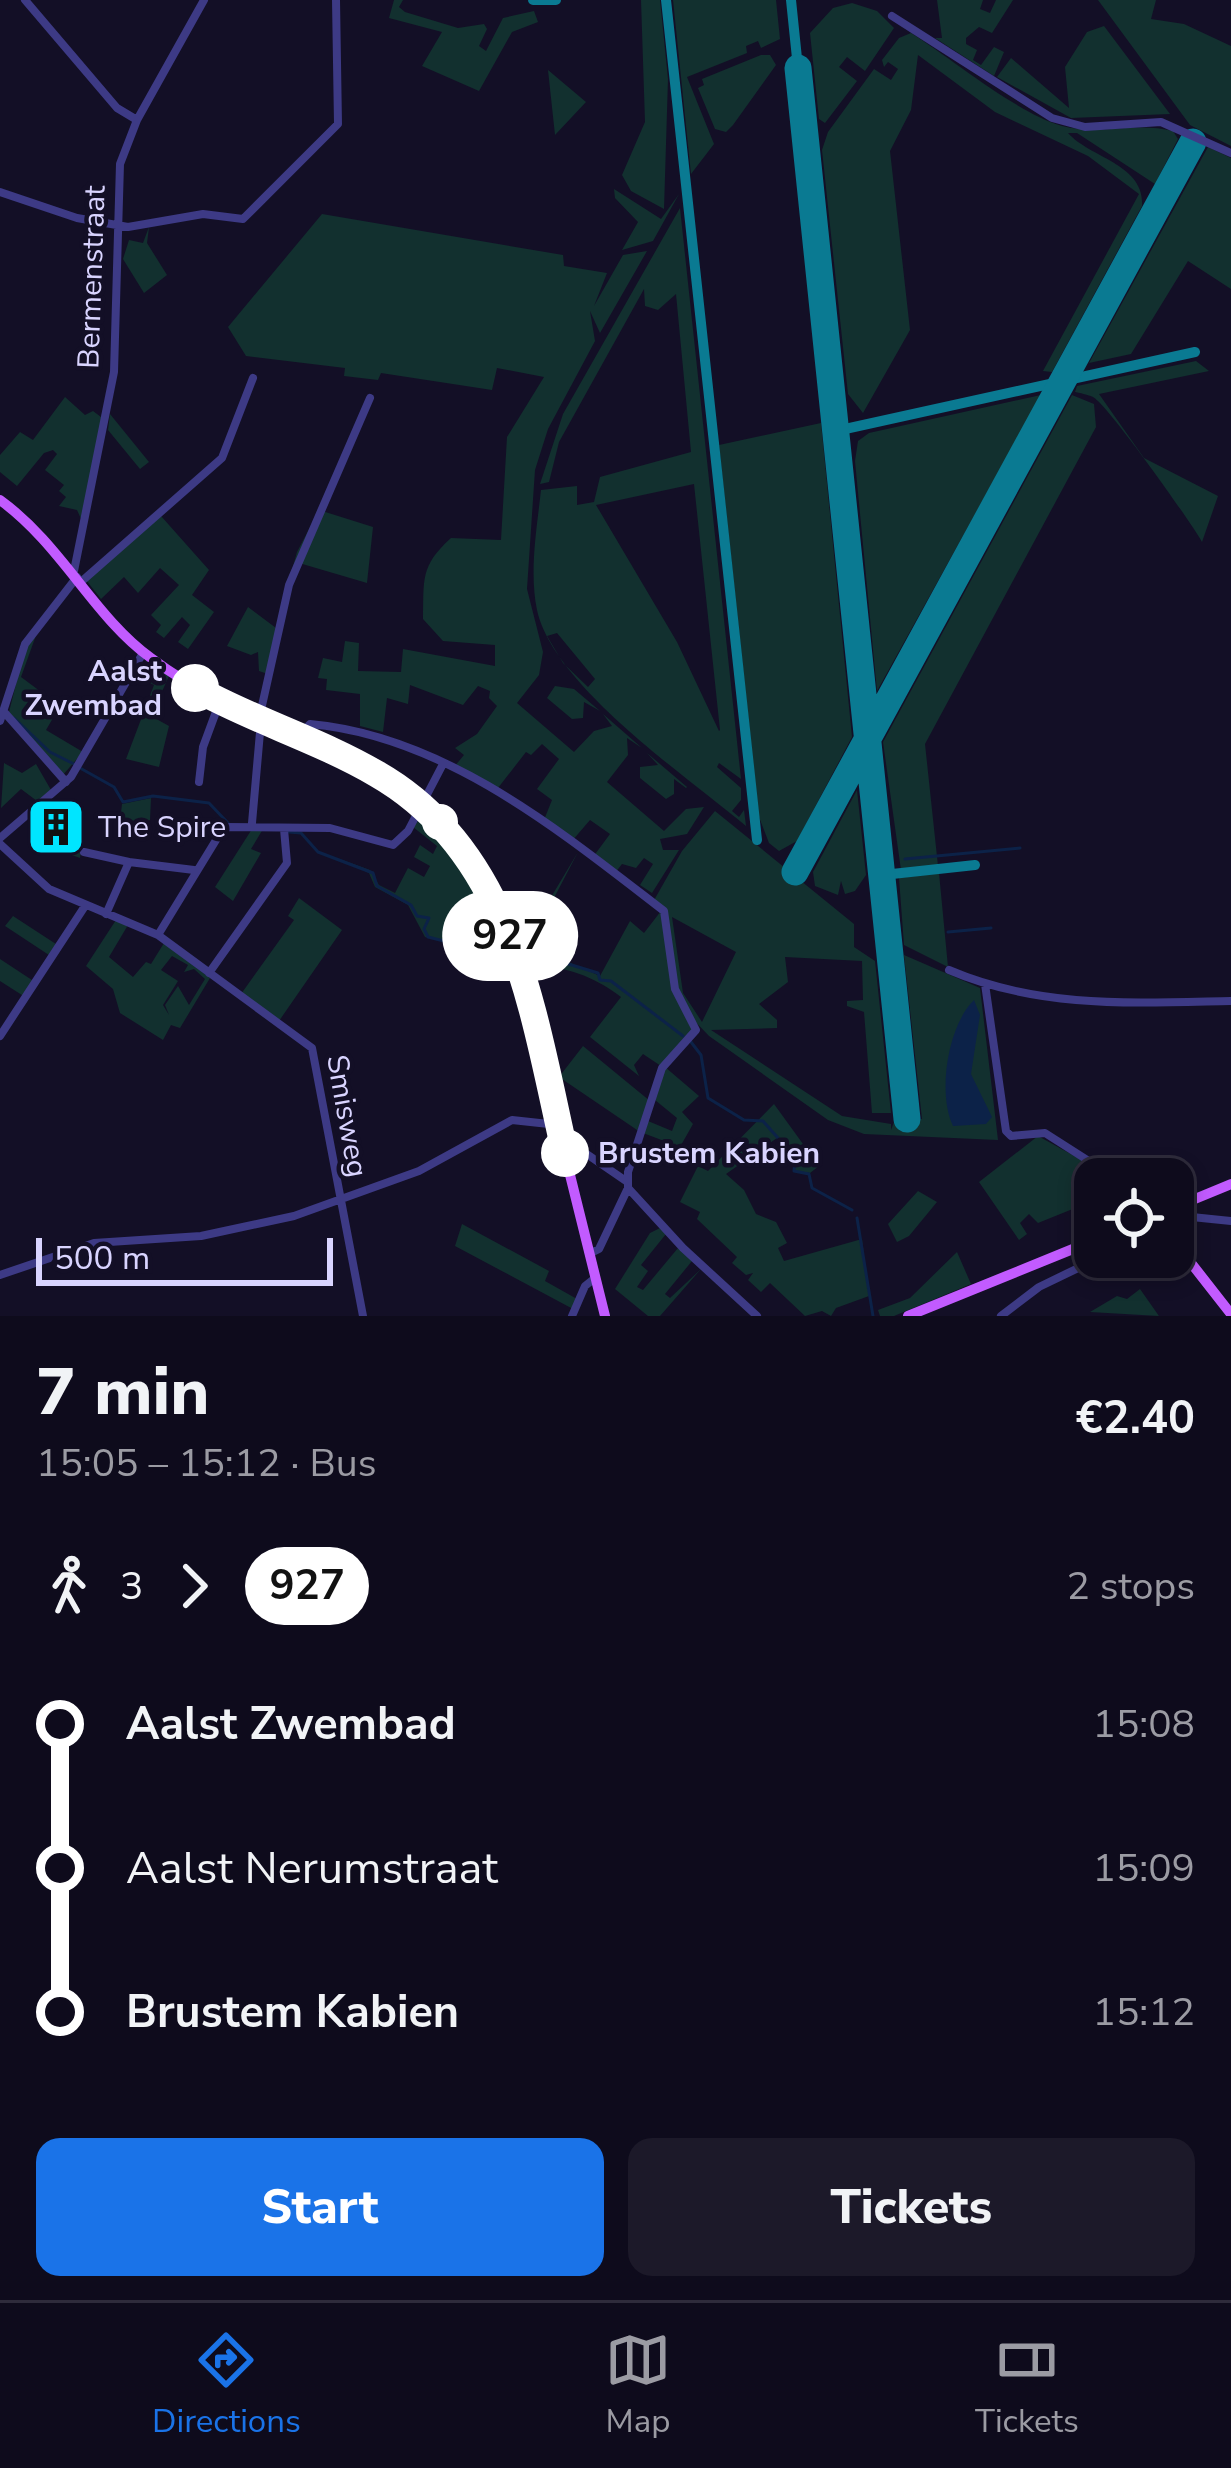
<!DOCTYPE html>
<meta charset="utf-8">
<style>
body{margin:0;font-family:"Nunito Sans",sans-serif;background:#1c1929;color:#f1f3f6;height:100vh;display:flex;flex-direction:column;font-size:45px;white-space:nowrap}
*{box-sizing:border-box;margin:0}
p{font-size:39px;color:#9b9ba3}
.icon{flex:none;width:66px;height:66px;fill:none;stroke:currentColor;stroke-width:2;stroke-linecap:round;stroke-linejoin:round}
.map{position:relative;height:1316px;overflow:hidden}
.panel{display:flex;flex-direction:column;background:#0e0b1c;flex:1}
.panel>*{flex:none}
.badge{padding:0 24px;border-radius:39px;font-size:42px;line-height:78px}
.tools{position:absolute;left:1074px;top:1158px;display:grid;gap:24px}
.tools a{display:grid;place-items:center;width:120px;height:120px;border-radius:24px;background:#0e0b1c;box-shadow:0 6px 18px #0003,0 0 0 3px #2e2b3b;font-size:60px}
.scale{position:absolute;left:36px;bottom:30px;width:297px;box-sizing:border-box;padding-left:12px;border:6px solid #d9d4ff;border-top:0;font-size:33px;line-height:42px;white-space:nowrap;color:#d9d4ff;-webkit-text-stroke:9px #130f26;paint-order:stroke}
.map>.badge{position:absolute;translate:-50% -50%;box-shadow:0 0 0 6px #fff}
.legs{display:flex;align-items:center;gap:18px;height:132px;padding:0 36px;font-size:39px}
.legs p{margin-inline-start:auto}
.summary{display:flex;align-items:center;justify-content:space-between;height:204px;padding:0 36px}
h1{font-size:66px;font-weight:800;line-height:90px}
.action{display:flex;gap:24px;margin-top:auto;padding:24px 36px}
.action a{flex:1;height:138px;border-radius:24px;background:#1a73e8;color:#fff;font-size:48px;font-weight:800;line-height:138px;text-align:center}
.action a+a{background:#1c1929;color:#f1f3f6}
ul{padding:0 36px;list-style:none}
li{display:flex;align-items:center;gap:42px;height:144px;font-size:45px}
li i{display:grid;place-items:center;width:18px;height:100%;margin:0 15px;background:currentColor}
li i::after{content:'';width:30px;height:30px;margin:-15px;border:9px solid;border-radius:50%;background:#0e0b1c}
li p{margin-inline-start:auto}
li:first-child i{background:linear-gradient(#0000 50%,currentColor 0)}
li:last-child i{background:linear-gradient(currentColor 50%,#0000 0)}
.tab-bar{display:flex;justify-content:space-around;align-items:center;height:168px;border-top:3px solid #2e2b3b;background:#0e0b1c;font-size:33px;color:#9b9ba3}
.tab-bar a{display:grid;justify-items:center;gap:6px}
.tab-bar .selected{color:#1a73e8}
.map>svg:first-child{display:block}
</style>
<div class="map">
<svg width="1231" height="1316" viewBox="0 0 1231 1316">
<rect width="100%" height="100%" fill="#130f26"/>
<!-- green -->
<path fill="#12302f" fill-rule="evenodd" d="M 394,0 L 403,0 L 399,7 L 405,12 L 458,28 L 484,24 L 487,29 L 479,46 L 486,51 L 503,18 L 534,11 L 538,22 L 512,32 L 479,91 L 422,66 L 442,32 L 389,18 Z
M 641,0 L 660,0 L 668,79 L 664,209 L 631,191 L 622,175 L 645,122 Z
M 673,0 L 776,0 L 780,39 L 761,48 L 758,41 L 746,46 L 747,53 L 687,77 L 714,144 L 691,174 Z
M 937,0 L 983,0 L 980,9 L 990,13 L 996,0 L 1013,0 L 992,33 L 979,27 L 966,38 L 966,44 L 977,50 L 973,60 L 981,65 L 994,47 L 1004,52 L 994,76 L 935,38 L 942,38 Z
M 1098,0 L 1156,0 L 1151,19 L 1184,24 L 1231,46 L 1231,146 L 1190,125 Z
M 852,3 L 877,11 L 894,28 L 865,71 L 847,57 L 839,67 L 857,81 L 825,123 L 819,119 L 810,33 L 833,8 Z
M 1104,26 L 1170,114 L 1071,118 L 997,77 L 1011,58 L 1069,108 L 1065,67 L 1087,32 Z
M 911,33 C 954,60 1015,112 1062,126 C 1100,136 1136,121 1173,131 L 1178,139 L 1155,184 L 1077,133 L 1068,133 C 1090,158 1145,164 1142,206 L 1052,372 L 1043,371 L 1139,194 L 1088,156 L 995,112 L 918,55 L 911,110 L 890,151 L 910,330 L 863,413 L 848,394 L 822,150 L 828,132 L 874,69 L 891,80 L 898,69 L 888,62 L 884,67 L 882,60 L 899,38 Z
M 761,55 L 770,55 L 776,65 L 733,125 L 726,132 L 715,129 L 698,88 L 704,85 L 702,79 Z
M 548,70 L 586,102 L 555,135 Z
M 1208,147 L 1231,158 L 1231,289 L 1188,261 L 1131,354 L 1089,363 Z
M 614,189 L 661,219 L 679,194 L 653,241 L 622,250 L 638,222 L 615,198 Z
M 680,208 L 741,779 L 719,763 L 717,767 L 741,788 L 741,800 L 732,811 L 739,817 L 744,810 L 746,826 C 686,776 553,685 537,610 C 529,572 537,527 541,490 L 577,486 L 577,505 L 594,502 L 600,477 L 691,452 L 676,294 L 658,310 L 645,306 L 644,289 L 559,442 L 549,482 L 540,484 L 563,414 ZM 694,484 L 720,730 L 719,731 L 677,642 L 596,505 ZM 557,633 L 595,679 L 588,687 L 563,663 L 547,636 Z
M 322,214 L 563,255 L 564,266 L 607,273 L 594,306 L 623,255 L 647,251 L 600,333 L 590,311 L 595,341 L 548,429 L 535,470 L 527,589 L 543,652 L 539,675 L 517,703 L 574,752 L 594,731 L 612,726 L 603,714 L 642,748 L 627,738 L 628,755 L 607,782 L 664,831 L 686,809 L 704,807 L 687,834 L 660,839 L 663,850 L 679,850 L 652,893 L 640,885 L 653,864 L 644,858 L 636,868 L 622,864 L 615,873 L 593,857 L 610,834 L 590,820 L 572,841 L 544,820 L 552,800 L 537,789 L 559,759 L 542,744 L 531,755 L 526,752 L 498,788 L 454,767 L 464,755 L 455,748 L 477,734 L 497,706 L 489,698 L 490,691 L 478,686 L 463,705 L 410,685 L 408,704 L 387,698 L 383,732 L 360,726 L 360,694 L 326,690 L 327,679 L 318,678 L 323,658 L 342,662 L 345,641 L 359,643 L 358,671 L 401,672 L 403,649 L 495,666 L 495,645 L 443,641 L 423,619 C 424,579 420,566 451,538 L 501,540 L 507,437 L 544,377 L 497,368 L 492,390 L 381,373 L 378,380 L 344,376 L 345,368 L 246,356 L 228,327 Z
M 149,227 L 147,243 L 167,275 L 144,293 L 123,259 L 129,240 L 143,243 Z
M 1196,361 L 1209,371 L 1099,394 L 1144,458 L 1218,496 L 1202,542 C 1191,522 1108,405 1093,397 C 1092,396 1077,392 1075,392 L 1077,386 Z
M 1041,395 L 877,691 L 855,461 L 858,441 L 869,433 Z
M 1072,395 L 1094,404 L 1096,427 L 925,744 L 938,866 L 901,870 L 883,742 Z
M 65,397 L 85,415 L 93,411 L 101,417 L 104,405 L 82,521 L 77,510 L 59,506 L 66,497 L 59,491 L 64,485 L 45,470 L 57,454 L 53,450 L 44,453 L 17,486 L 0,472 L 0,455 L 20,432 L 33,440 Z
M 110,414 L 149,462 L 140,469 L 108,430 Z
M 821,423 L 852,737 L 797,841 L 779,851 L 769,843 L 759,817 L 719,445 Z
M 319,510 L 373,527 L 367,583 L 299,563 L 268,674 L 259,671 L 258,652 L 251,655 L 227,646 L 248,607 L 276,628 L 297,552 Z
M 161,516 L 209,570 L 192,595 L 214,612 L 188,649 L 178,642 L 190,625 L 182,617 L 164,638 L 156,632 L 161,625 L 151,615 L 179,585 L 160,568 L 138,593 L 124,577 L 101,599 L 86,580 Z
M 39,627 L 21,677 L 60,706 L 46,730 L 83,752 L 62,776 L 9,712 L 24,652 Z
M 147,660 L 169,676 L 151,716 L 169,726 L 159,767 L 126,759 L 154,685 L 134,675 Z
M 555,686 L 574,689 L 600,711 L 584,702 L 583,718 L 572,719 L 547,698 Z
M 647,753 L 687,787 L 686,788 L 674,779 L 674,794 L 666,799 L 640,778 L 640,767 L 658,765 Z
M 4,763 L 22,773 L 36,764 L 51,790 L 37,801 L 21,789 L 1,808 Z
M 857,790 L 866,875 L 855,891 L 845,894 L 841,881 L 838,895 L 815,886 L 813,872 Z
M 151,798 L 150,820 L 142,825 L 120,821 L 122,804 Z
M 715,811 L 854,924 L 854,947 L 875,961 L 891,1113 L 872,1113 L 864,1012 L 847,1006 L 847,1001 L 863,1000 L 862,961 L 785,957 L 788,982 L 759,1004 L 777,1020 L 777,1028 L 711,1030 L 842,1116 L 891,1124 L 891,1130 L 894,1122 L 922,1119 L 904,955 L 980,988 L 998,1140 L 864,1134 L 828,1120 L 709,1036 L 688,1014 L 679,994 L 665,908 L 653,902 L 682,851 ZM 672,917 L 736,952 L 702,1022 L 683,993 Z
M 56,812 L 84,828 L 80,858 L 41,844 L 40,827 L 49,813 Z
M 422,816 C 492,854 512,955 530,1026 L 508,958 L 425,937 L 408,905 L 375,887 L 369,873 L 337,858 L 370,870 L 379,885 L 395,893 L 408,868 L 424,877 L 430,866 L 414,857 L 420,845 L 433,854 L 437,846 L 413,827 Z
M 252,829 L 263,829 L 251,849 L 261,853 L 233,901 L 215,887 Z
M 578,852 L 544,917 L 548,928 L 529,957 L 564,960 L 600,976 L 630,921 L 644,933 L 661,911 L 673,986 L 693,1032 L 661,1066 L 643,1054 L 634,1065 L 639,1076 L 590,1037 L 621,997 C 595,977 562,963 527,968 L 537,1023 L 509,919 L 477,859 L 480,855 L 508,901 L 525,953 L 538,919 Z
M 939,873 L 948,967 L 904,945 L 899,878 Z
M 299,898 L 342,930 L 279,1021 L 241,994 L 294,920 L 288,916 Z
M 13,916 L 59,946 L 52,957 L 5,926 Z
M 116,920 L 128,925 L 109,957 L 133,977 L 146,962 L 151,964 L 164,943 L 210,978 L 180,1028 L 171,1025 L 163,1040 L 120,1013 L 113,989 L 86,966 ZM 172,956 L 188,965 L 184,972 L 194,969 L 205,979 L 189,1005 L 178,986 L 165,1005 L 169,1015 L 163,1005 L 178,981 L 161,970 Z
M 0,959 L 35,982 L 25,997 L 0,981 Z
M 583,1046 L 650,1101 L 640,1132 L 559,1077 Z
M 665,1067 L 699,1096 L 682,1112 L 693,1124 L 680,1147 L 643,1133 L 648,1121 L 672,1131 L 677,1118 L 655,1100 Z
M 774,1104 L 819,1166 L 810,1173 L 795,1171 L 794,1160 L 781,1152 L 777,1138 L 726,1174 L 744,1190 L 756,1214 L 776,1222 L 787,1243 L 778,1248 L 784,1261 L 862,1239 L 869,1296 L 836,1308 L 831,1316 L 822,1311 L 805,1316 L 770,1283 L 761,1292 L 748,1280 L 753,1273 L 746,1275 L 732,1263 L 737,1257 L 697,1219 L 700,1212 L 680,1202 L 698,1166 L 708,1171 Z
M 1038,1136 L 1107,1174 L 1088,1188 L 1095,1200 L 1038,1223 L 1029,1214 L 1020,1223 L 1027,1234 L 1019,1240 L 979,1182 Z
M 918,1191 L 937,1202 L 909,1236 L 897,1242 L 888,1224 Z
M 462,1224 L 549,1271 L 545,1281 L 577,1299 L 573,1309 L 455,1246 Z
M 660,1228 L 666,1234 L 641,1265 L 648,1271 L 637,1287 L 643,1290 L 678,1248 L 692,1261 L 665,1294 L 670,1298 L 701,1269 L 660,1316 L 648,1316 L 615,1289 L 650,1233 Z
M 957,1252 L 971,1284 L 894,1316 L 880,1316 L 878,1310 L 910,1298 Z
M 1140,1289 L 1159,1316 L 1090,1312 L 1117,1296 L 1127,1299 Z"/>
<!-- water -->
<path fill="#0c2248" d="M 974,1000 L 980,1015 L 971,1074 L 992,1117 L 986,1124 L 953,1126 C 937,1093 948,1025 974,1000 Z"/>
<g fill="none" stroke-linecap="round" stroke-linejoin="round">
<!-- stream -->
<path stroke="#0c2248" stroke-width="3" d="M 14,718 L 50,752 L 74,764
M 80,768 L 114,787 L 123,802 L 153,796 L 209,803 L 228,823
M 289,832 L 301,833 L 318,852 L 373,873 L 377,886 L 411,905 L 417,916 L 429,918 L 424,929 L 428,937 L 511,958
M 905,859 L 1020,848
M 948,932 L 991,928
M 523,959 L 552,959 L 598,973 L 600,980 L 611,981 L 683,1036
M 691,1042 L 701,1055 L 708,1098 L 744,1120 L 763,1121 L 778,1138 L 782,1154 L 795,1161 L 794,1171 L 809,1174 L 812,1188 L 852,1210
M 857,1218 L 873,1316"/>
<!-- taxiway -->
<path stroke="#0a7a92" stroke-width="10" d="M 533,0 L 556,0
M 666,0 L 757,840
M 791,0 L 798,68
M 836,431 L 1195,352
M 883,875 L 975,865"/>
<!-- runway -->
<path stroke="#0a7a92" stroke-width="27" d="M 798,68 L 907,1119
M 795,872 L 1193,142"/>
<!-- minor -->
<path stroke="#3d3a85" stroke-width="8" d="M 25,0 L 117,108 L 137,120
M 892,16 L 1052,118 L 1085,127 L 1161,122 L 1231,153
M 0,192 L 77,218 L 128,227 L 203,214 L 243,219 L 338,124 L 336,0
M 74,571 L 114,372 L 120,164 L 137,120 L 204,0
M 82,581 L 222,458 L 253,378
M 5,713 L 66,782
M 259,719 L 289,585 L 370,398
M 0,721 L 25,644 L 77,577
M 298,736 L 310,724 C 445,736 560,831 664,911 L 675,989 L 696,1030 L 662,1068 L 628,1172 L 628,1188 L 599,1249 L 589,1254
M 199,782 L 203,747 L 220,701
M 252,823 L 261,721
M 0,838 L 71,777 L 143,653
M 0,844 L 49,889 L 158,935 L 312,1048 L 363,1316
M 84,852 L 129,862
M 106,914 L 129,862 L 194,870
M 158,935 L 224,827 L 330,828 L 393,845 L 408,831 L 443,764
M 949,970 C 1040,1009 1134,1003 1231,1001
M 209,973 L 287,863 L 284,829
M 985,984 L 1006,1131 L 1011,1136 L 1045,1133 L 1117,1179
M 0,1036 L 85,906
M 563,1143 L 575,1146 L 626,1181
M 628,1188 L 683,1248 L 757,1316
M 1178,1206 L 1182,1216 L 1231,1221
M 0,1275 L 94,1243 L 201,1236 L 294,1216 L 419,1171 L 512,1120 L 558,1125
M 572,1316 L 585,1286 L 595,1278
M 1001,1316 L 1039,1287 L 1101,1257"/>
<!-- major -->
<path stroke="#c25bff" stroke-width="10" d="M 0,500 C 62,545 94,617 151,658 C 290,762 445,749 512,941 L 605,1316
M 1173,1208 L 1231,1184
M 1173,1240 L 1231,1314
M 908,1316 L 1095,1240"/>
</g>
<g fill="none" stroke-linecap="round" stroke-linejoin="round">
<defs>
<path id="line-1" d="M 195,688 C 254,721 319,740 377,774 C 513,852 533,1013 565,1153"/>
</defs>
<!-- line-1 casing -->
<use href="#line-1" stroke="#fff" stroke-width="27"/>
<!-- line-1 -->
<use href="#line-1" stroke="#fff" stroke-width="18"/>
</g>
<!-- icons -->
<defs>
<symbol id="building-square" viewBox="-11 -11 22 22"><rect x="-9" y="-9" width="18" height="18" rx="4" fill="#00e5ff" stroke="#130f26"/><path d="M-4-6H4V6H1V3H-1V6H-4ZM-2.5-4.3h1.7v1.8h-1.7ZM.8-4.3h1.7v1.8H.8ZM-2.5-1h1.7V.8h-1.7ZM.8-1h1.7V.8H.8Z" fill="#111"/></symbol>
</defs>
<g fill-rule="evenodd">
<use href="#building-square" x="23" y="794" width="66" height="66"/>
</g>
<!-- markers -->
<g fill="#fff" stroke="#fff" stroke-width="6">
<circle cx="195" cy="688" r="21"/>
<circle cx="440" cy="822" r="15"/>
<circle cx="565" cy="1153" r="21"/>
</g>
<g text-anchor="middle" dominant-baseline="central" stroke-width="9" stroke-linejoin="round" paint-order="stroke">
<!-- street labels -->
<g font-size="30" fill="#d9d4ff" stroke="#130f26">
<text transform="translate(92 277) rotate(-88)">Bermenstraat</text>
<text transform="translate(347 1116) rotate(80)">Smisweg</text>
</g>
<!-- stop labels -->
<g font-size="30" font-weight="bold" fill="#d9d4ff" stroke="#130f26" text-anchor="end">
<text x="162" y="671">Aalst<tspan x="162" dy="34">Zwembad</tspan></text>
<text x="598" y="1153" text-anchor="start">Brustem Kabien</text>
</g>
<!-- poi labels -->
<g font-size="30" fill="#d9d4ff" stroke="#130f26" text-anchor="start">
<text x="98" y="827">The Spire</text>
</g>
</g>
</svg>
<div class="tools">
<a><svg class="icon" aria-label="locate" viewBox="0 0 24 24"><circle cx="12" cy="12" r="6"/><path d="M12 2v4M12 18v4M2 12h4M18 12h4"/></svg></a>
</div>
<div class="scale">500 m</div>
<b class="badge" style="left:510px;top:936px;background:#fff;color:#111">927</b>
</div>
<section class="panel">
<div class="summary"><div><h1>7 min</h1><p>15:05 – 15:12 · Bus</p></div><b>€2.40</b></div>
<div class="legs"><svg class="icon" aria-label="walk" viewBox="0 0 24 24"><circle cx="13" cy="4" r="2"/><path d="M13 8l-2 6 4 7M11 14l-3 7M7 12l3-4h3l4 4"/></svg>3<svg class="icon" aria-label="forward" viewBox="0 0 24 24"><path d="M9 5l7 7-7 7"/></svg><b class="badge" style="background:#fff;color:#111">927</b><p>2 stops</p></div>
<ul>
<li><i style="color:#fff"></i><b>Aalst Zwembad</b><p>15:08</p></li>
<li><i style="color:#fff"></i><span>Aalst Nerumstraat</span><p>15:09</p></li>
<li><i style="color:#fff"></i><b>Brustem Kabien</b><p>15:12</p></li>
</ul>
<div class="action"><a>Start</a><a>Tickets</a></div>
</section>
<nav class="tab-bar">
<a class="selected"><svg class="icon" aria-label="directions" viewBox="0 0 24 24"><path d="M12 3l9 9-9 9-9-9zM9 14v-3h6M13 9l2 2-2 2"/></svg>Directions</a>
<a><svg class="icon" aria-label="map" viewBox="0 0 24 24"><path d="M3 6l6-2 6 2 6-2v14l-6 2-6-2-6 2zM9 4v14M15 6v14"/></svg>Map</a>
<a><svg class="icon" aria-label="tickets" viewBox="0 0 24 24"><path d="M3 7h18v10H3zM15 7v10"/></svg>Tickets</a>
</nav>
